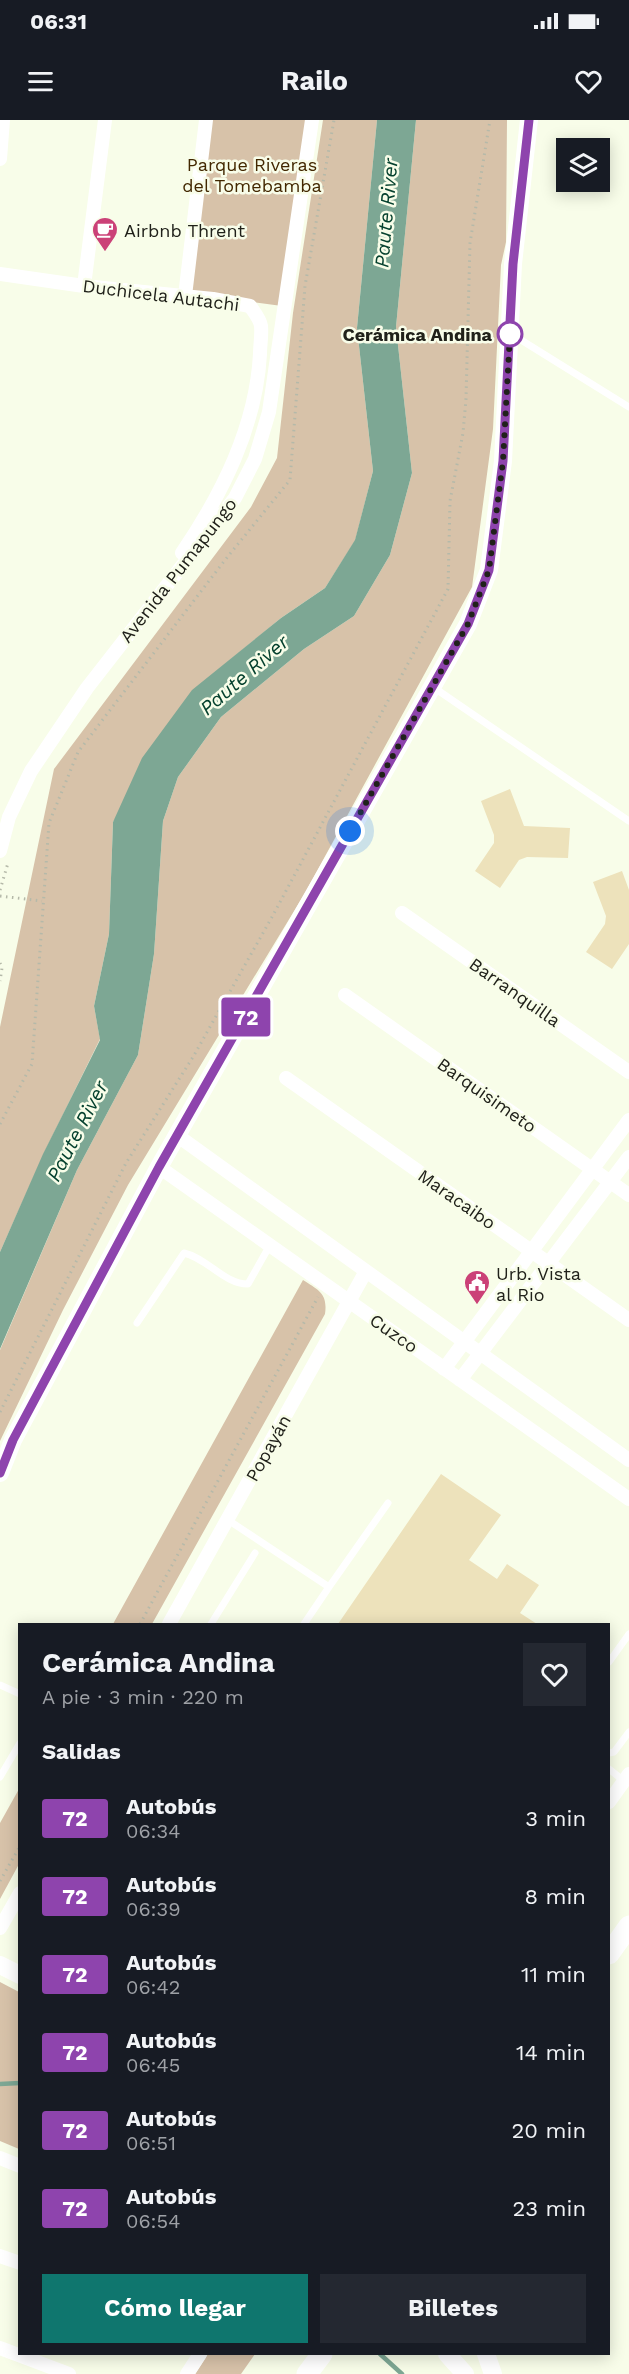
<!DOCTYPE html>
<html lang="es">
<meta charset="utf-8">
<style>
body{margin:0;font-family:"Work Sans",sans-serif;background:#242831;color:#f1f3f6;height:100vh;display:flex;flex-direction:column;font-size:22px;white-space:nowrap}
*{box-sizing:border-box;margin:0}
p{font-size:20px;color:#9ea1a6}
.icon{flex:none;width:33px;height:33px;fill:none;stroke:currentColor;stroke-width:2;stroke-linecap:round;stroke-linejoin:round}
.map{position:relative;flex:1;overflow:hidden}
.sheet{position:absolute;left:18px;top:1503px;width:592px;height:732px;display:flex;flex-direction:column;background:#171b24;border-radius:0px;box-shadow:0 3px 15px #0003}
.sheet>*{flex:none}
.badge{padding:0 12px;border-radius:4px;font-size:21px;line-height:39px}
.buttons{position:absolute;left:556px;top:18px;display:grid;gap:12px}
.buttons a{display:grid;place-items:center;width:54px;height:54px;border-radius:0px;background:#171b24;box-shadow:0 3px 15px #0003;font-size:30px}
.you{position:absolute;width:30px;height:30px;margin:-15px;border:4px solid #fff;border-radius:50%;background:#1a73e8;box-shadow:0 0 0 9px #1a73e833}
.map>.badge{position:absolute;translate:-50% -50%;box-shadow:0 0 0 3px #fff}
h2{padding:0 24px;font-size:22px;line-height:54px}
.round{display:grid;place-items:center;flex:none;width:63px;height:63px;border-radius:0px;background:#242831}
.summary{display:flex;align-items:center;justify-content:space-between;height:102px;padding:0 24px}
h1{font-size:28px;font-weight:700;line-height:45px}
.action{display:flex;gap:12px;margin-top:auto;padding:12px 24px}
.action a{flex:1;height:69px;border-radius:0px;background:#0f766e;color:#fff;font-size:24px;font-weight:700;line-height:69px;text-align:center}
.action a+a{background:#242831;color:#f1f3f6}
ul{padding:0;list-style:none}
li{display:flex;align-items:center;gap:18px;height:78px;padding:0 24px}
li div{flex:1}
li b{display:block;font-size:22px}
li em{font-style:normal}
li .badge{min-width:66px;font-weight:700;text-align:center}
.status{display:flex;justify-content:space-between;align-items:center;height:42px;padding:0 30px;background:#171b24;direction:ltr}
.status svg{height:16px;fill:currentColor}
header{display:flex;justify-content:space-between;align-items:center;height:78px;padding:0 24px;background:#171b24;font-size:27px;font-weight:700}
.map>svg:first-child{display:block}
</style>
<div class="status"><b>06:31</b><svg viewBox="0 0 49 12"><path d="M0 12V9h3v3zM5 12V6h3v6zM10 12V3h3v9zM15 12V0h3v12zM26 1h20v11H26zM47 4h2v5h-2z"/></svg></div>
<header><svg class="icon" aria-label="menu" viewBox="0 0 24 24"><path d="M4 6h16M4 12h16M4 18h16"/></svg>Railo<svg class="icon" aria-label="heart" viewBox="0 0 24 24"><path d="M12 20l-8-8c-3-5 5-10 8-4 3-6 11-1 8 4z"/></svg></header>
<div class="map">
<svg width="629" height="2254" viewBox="0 0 629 2254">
<rect width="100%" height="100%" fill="#f8fde9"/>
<!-- green -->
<path fill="#d7c2a9" d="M 209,0 L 311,0 L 282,186 L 188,173 Z
M 323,0 L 377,0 L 357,208 L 373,351 L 355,421 L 325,468 L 281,498 L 196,568 L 113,702 L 109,814 L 94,886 L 100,919 L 46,1029 L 0,1132 L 0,907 L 54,649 L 251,387 L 277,338 L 293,193 Z
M 416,0 L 507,0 L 506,122 L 501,145 L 493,309 L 472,467 L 305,773 L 128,1065 L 63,1190 L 0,1321 L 0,1230 L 77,1050 L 138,935 L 154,834 L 163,701 L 178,657 L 221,597 L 304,529 L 354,496 L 390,435 L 412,353 L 396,207 Z
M 303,1160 C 318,1170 328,1173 325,1194 L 152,1504 L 113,1504 Z
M 19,1669 L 19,1744 L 0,1779 L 0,1703 Z
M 0,1862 L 19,1872 L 19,2029 L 0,2021 Z
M 208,2234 L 255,2234 L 241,2254 L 195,2254 Z"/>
<!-- water -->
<path fill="#7da794" d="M 377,0 L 416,0 L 396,207 L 412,353 L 390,435 L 354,496 L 304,529 L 221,597 L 178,657 L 163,701 L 154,834 L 138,935 L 77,1050 L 0,1229 L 0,1132 L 43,1034 L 100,920 L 94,886 L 109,814 L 113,702 L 142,638 L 192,570 L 281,498 L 325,468 L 355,420 L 373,351 L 357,208 Z"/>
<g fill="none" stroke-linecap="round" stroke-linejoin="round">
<!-- stream -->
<path stroke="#7da794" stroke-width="4.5" d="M 0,1964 L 20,1963
M 380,2234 L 402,2254"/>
</g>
<!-- building -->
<path fill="#ede2bb" d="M 510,669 L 524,706 L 570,708 L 568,738 L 527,737 L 519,740 L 500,768 L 475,751 L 494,723 L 494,715 L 481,681 Z
M 622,751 L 629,770 L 629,824 L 612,849 L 586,832 L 605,804 L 606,796 L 593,762 Z
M 441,1354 L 501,1395 L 469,1440 L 497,1459 L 507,1444 L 539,1465 L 520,1493 L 537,1504 L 338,1504 Z"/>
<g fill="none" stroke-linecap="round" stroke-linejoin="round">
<!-- path -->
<path stroke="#b5b9a9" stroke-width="3" stroke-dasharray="1.5 4.5" stroke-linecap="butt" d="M 0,770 L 8,743
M 0,776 L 42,781
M 0,843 L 2,848 L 0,861
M 0,1004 L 32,944 L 49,703 L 78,632 L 225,440 L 290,360 L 305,166 L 334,0
M 0,1292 L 126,1043 L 193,937 L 272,797 L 448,469 L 450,381 L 463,313 L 466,279 L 470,123 L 490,0
M 140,1504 L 318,1177
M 0,1761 L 20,1726"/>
<!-- service -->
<path stroke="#fff" stroke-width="7" d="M 513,215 L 629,287
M 433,567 L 629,701
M 137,1203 L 184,1133 C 207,1138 224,1164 248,1164 L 270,1125
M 228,1400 L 329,1467 L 388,1383
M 211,1504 L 255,1433
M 304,1504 L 329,1467
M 609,1542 L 629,1514
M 0,1565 L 20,1574
M 609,1633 L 614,1632 L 629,1612
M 609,1649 L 624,1661
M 0,1657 L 20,1623"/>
<!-- minor -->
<path stroke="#fff" stroke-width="14" d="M 0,39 L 3,0
M 0,154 L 84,166 L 213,179 L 250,186 C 254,192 260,199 261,206 C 262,215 260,225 260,234 C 256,307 222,374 182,433
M 84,166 L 105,0
M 185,176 L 206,0
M 0,731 L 9,697 L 31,651 L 87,568 L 235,378 L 255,339 L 269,292 L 312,0
M 402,793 L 629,952
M 345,875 L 629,1075
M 286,958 L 629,1200
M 178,1016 L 629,1340
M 159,1047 L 629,1379
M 444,1249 L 629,1000
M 460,1260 L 629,1037
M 169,1504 L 366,1151
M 609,1682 L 629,1654
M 0,1808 L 20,1773
M 0,2038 L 20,2046
M 0,2136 L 20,2143
M 0,2228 L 69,2254
M 187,2254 L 200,2234"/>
<!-- secondary -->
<path stroke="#fff" stroke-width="18" d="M 0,1353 L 13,1320 L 159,1047 L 468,504 L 489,450 L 503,341 L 513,144 L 529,0
M 0,1845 L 20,1855
M 447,2234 L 465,2254
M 486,2234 L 493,2254"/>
<!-- trunk -->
<path stroke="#fff" stroke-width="21" d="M 609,1834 L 629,1806
M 307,2254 L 322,2234"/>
</g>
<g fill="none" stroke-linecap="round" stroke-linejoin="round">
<defs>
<path id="line" d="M 0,1353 L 13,1320 L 159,1047 L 468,504 L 489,450 L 503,341 L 513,144 L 529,0"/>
</defs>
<!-- line casing -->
<use href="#line" stroke="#fff" stroke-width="14"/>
<!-- line -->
<use href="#line" stroke="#8e44ad" stroke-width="9"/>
<!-- walk -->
<path stroke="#20211a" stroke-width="6" stroke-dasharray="0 10.8" d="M 350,711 L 468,504 L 489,450 L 503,341 L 510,214"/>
</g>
<!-- icons -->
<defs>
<symbol id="cafe-pin" viewBox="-11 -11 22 30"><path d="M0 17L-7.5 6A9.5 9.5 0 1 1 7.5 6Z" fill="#cb4177" stroke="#f8fde9"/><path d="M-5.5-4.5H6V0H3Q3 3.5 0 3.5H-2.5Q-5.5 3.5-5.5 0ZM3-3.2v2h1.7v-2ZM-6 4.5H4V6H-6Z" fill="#fff"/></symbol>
<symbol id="civic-pin" viewBox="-11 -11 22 30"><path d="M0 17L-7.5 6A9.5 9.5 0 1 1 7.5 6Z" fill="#cb4177" stroke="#f8fde9"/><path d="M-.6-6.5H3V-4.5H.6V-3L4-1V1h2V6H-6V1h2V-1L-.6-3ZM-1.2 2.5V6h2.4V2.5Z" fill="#fff"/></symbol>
</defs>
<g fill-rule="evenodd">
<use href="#cafe-pin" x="90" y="95" width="30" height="40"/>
<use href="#civic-pin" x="462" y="1148" width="30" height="40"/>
</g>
<!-- markers -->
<circle fill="#fff" stroke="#8e44ad" stroke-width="3" cx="510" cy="214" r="12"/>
<g text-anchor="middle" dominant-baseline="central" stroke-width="5" stroke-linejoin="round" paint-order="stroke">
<!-- park labels -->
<g font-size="18" fill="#422700" stroke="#f8fde9">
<text x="252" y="44">Parque Riveras<tspan x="252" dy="21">del Tomebamba</tspan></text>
</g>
<!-- poi labels -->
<g font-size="18" fill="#20211a" stroke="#f8fde9" text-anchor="start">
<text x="124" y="110">Airbnb Thrent</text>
<text x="496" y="1153">Urb. Vista<tspan x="496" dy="21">al Rio</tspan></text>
</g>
<!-- street labels -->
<g font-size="18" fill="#20211a" stroke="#f8fde9">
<text transform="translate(161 175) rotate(7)">Duchicela Autachi</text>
<text transform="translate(178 450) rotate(-52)">Avenida Pumapungo</text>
<text transform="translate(515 872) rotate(35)">Barranquilla</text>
<text transform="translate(487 975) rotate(35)">Barquisimeto</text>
<text transform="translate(457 1079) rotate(35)">Maracaibo</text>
<text transform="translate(394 1213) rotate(35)">Cuzco</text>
<text transform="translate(268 1328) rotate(-61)">Popayán</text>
</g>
<!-- stop labels -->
<g font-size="18" font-weight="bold" fill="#20211a" stroke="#f8fde9" text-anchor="end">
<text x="492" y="214">Cerámica Andina</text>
</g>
<!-- water labels -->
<g font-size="20" font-style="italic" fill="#05412e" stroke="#f8fde9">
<text transform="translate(386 93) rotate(-85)">Paute River</text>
<text transform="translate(244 555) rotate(-41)">Paute River</text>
<text transform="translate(77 1011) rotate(-63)">Paute River</text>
</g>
</g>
</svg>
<div class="buttons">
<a><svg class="icon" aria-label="layers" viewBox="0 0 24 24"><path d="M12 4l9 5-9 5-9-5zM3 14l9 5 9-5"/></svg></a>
</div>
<div class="you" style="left:350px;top:711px"></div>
<b class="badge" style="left:246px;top:897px;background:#8e44ad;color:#fff">72</b>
<section class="sheet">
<div class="summary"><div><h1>Cerámica Andina</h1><p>A pie · 3 min · 220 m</p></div><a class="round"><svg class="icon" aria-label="heart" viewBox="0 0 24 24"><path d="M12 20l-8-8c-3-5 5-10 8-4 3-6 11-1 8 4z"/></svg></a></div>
<h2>Salidas</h2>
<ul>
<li><span class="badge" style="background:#8e44ad;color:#fff">72</span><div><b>Autobús</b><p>06:34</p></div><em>3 min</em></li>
<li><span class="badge" style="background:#8e44ad;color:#fff">72</span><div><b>Autobús</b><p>06:39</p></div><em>8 min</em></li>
<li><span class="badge" style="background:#8e44ad;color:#fff">72</span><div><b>Autobús</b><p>06:42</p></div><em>11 min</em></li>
<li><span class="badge" style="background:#8e44ad;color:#fff">72</span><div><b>Autobús</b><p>06:45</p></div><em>14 min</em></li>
<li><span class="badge" style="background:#8e44ad;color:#fff">72</span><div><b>Autobús</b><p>06:51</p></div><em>20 min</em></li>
<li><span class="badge" style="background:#8e44ad;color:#fff">72</span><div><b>Autobús</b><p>06:54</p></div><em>23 min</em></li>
</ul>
<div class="action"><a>Cómo llegar</a><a>Billetes</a></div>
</section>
</div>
